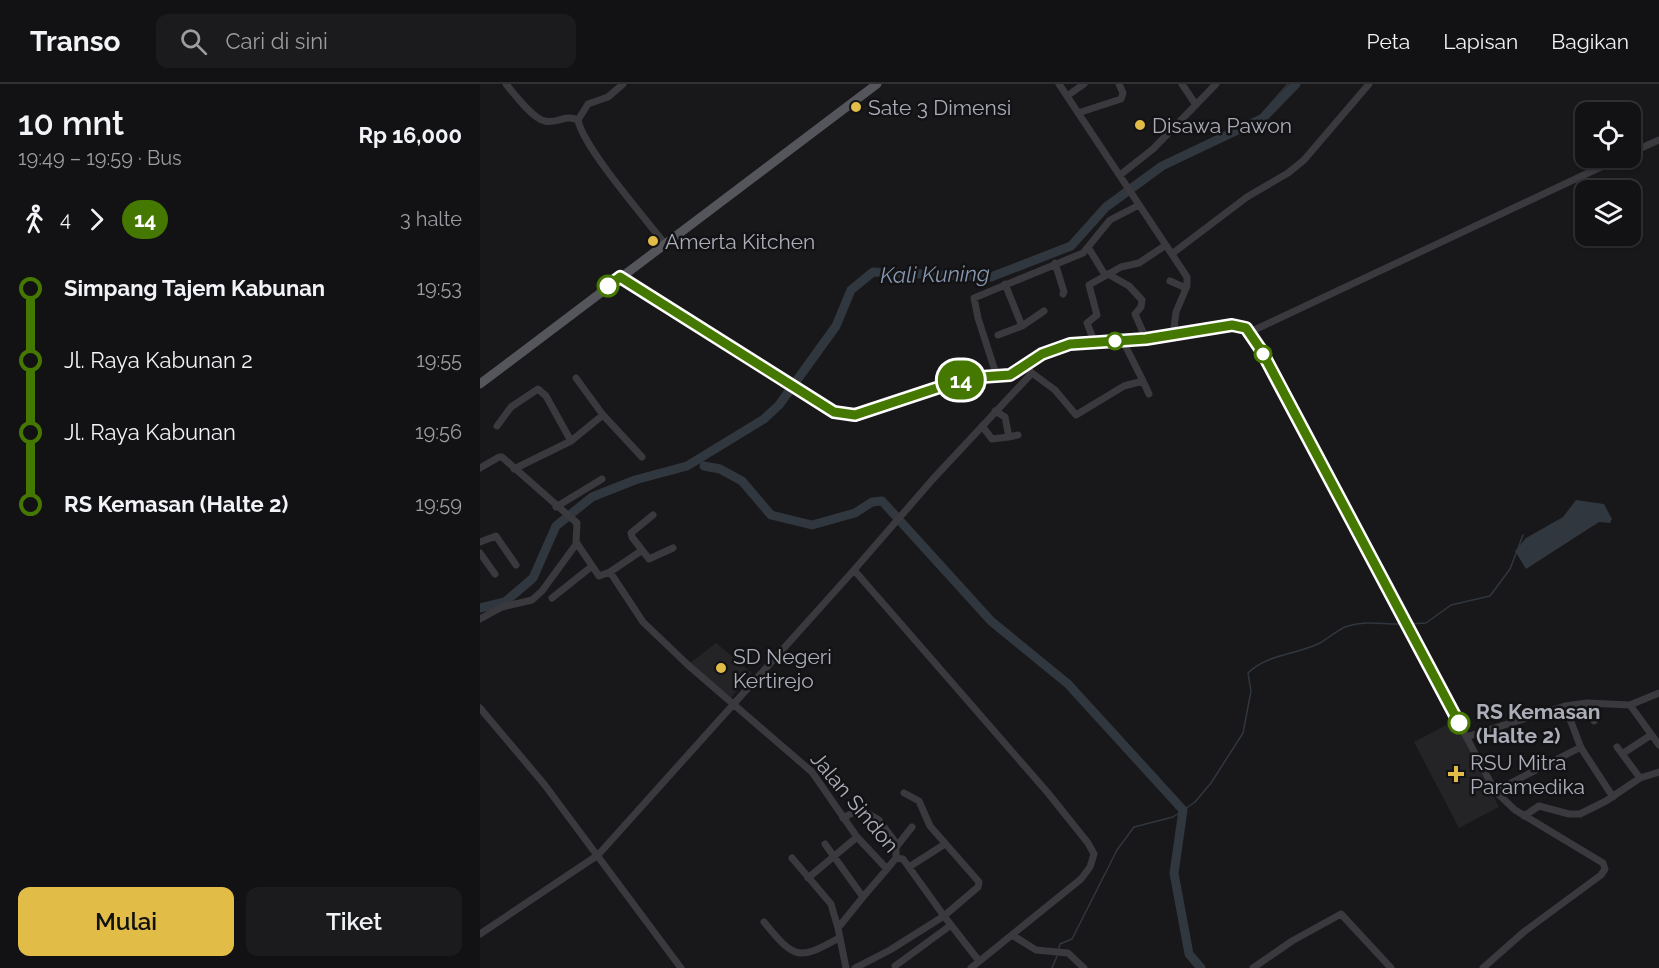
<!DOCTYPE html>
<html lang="id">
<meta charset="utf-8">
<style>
body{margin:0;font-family:Raleway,sans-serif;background:#1b1a1c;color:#f1f3f6;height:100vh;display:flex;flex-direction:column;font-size:22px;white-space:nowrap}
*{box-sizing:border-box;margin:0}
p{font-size:20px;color:#9c9da0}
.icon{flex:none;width:33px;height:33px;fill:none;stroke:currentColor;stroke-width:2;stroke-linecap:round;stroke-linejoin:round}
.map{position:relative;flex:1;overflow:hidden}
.panel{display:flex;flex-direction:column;background:#121113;width:480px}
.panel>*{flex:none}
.badge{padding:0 12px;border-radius:20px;font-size:21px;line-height:39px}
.controls{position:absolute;left:1095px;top:18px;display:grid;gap:12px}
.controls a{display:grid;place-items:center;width:66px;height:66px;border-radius:12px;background:#121113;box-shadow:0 2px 4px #0004,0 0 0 2px #313133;font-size:30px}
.map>.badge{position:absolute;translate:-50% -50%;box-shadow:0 0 0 3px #fff}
.legs{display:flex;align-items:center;gap:9px;height:66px;padding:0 18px;font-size:20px}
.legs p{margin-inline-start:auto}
.summary{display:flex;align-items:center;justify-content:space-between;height:102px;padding:0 18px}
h1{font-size:33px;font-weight:600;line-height:45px}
.action{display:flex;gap:12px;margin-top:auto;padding:12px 18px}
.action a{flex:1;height:69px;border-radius:12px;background:#e1bd48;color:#111;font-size:24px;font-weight:600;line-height:69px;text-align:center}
.action a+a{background:#1b1a1c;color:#f1f3f6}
ul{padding:0 18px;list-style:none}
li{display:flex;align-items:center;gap:21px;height:72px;font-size:22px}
li i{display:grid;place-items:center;width:9px;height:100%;margin:0 8px;background:currentColor}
li i::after{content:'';width:15px;height:15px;margin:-8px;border:4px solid;border-radius:50%;background:#121113}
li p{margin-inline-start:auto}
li:first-child i{background:linear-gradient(#0000 50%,currentColor 0)}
li:last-child i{background:linear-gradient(currentColor 50%,#0000 0)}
header{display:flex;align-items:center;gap:36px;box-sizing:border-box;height:84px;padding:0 30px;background:#121113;border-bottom:2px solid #313133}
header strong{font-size:28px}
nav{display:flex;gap:33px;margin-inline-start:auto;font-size:21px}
.search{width:420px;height:54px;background:#1b1a1c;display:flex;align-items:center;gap:15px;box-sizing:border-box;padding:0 21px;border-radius:12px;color:#9c9da0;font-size:22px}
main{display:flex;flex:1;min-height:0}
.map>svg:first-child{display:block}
</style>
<header>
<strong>Transo</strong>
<div class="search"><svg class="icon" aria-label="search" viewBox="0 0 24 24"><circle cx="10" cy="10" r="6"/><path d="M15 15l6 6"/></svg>Cari di sini</div>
<nav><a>Peta</a><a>Lapisan</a><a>Bagikan</a></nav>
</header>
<main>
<section class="panel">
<div class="summary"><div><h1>10 mnt</h1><p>19:49 – 19:59 · Bus</p></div><b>Rp 16,000</b></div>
<div class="legs"><svg class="icon" aria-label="walk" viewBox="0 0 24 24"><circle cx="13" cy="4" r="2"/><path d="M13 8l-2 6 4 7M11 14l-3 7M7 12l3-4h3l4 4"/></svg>4<svg class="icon" aria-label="forward" viewBox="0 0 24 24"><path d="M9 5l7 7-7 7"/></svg><b class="badge" style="background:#447800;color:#fff">14</b><p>3 halte</p></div>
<ul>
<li><i style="color:#447800"></i><b>Simpang Tajem Kabunan</b><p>19:53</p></li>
<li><i style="color:#447800"></i><span>Jl. Raya Kabunan 2</span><p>19:55</p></li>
<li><i style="color:#447800"></i><span>Jl. Raya Kabunan</span><p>19:56</p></li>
<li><i style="color:#447800"></i><b>RS Kemasan (Halte 2)</b><p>19:59</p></li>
</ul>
<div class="action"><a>Mulai</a><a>Tiket</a></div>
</section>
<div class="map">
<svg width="1179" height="884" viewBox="0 0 1179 884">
<rect width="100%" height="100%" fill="#181719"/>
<!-- built -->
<path fill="#242326" d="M 236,559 L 272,589 L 251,614 L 210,579 Z
M 974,637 L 1019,723 L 979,744 L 934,658 Z"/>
<!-- water -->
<path fill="#31373e" d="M 1096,416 L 1124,420 L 1132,435 L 1130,439 L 1119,438 L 1046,485 L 1035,467 L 1046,454 L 1083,433 Z"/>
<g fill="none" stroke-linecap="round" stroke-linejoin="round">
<!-- stream -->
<path stroke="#31373e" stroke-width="1.5" d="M 778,34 L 808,0
M 929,540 L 946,539 L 971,521 L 1010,512 L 1030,485 L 1043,451
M 579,864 L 580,860 L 592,855 L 637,766 L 654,743 L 693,733 L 715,718 L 731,699 L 763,649 L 771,607 L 768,589 C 787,570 816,571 840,559 C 849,554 858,545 868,542 C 887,536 905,541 924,540
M 572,884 L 577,872"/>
<!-- river -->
<path stroke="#31373e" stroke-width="9" d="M 224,382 L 240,385 L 262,397 L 291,431 L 332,441 L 375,429 L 392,418 L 402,417 L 511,537 L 588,600 L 703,726 L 694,789 L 709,870 L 721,884
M 0,524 L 25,518 L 53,494 L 76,442 L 112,413 L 155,396 L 207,382 L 284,335 L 299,321 L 356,242 L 371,206 L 393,188 L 511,193 L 591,162 L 626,123 L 682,82 L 783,34 L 816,0"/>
<!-- minor -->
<path stroke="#39393e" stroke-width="7" d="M 26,0 C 34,10 53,35 65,37 C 77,40 85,30 98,36 C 103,63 165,134 185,160
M 579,0 L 707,193 L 707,202 L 696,228 L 693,252
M 702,0 L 716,21
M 587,12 L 604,0
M 598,29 L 641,15 L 643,9 L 639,0
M 98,36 L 108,20 L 128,13 L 143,0
M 1150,69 L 1179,56
M 640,91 L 673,65 L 736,0
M 608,163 L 625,191
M 693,169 L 767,113 L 808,89 L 824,76 L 889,0
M 575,179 L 584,208 L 583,210
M 628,190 L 649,202 L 662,216 L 661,223 L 655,230 L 666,255
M 140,193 L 354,328 L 375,331 L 487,294 L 530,291 L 563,270 L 590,260 L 666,255 L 752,241 L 766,244 L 781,266 L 1015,707 L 1035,726 L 1123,779 L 1125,785 L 1121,791 L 1045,847 L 1003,884
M 690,197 L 706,204
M 542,242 L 564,227
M 770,248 L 1140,74
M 518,251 L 542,242 L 525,200
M 614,257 L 607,239 L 617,231 L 609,201 L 641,183 L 659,179 L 686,161
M 643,257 L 663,297
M 552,289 L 575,306 L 596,331 L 644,302 L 663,297 L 669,310
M 517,293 L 498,234 L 494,214 L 603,169 L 630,136 L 659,121
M 96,294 L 123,331 L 162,373
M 515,327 L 525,333 L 529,353 L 538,351
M 17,342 L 31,323 L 58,305 L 66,312 L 91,357
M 502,342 L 512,355 L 529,353
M 0,384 L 19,373 L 22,373 L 97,439 L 96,458 L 119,492 L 130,488 L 161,467
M 34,385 L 91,357 L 123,331
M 76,423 L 122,395
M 173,431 L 151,449 L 152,453 L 169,475 L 193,464
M 0,458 L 16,452 L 36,481
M 0,469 L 15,490
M 374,486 L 568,709 L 608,759 L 614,770 L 610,783 L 601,795 L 491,884
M 130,488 L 163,538 L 208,581 L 332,688 L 377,753 L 407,785 L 416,774 L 423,775 L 464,832 L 410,866 L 375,884
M 72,514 L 111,483
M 0,535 L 22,523 L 52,516 L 62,507 L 97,459
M 1107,619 L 1114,637
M 1150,621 L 1179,661
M 1085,622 L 1101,664 L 1133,713
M 0,624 L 64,700 L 201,884
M 986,653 L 1085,622 L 1107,619 L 1150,621 L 1179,609
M 1137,663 L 1160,694
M 1142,670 L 1171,651
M 1015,707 L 1101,663
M 424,709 L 439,717 L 450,742 L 499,798 L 498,803 L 464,832 L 499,877
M 1044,732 L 1059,722 L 1089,730 L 1100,730 L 1126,717 L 1160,694 L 1179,688
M 363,734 L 380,725 L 399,736 L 416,759 L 416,774
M 345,760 L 383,813 L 358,844 L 366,884
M 417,762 L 432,743
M 312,774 L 351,820 L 358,844
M 429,783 L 465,760
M 328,794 L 377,753
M 383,813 L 407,785
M 284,838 C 314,875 318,877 359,854
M 0,850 L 118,771 L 374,486 L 453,395 L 552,289 L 545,282
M 532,851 L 556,866 L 588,869 L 604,884
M 415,882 L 471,841
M 773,884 L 812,857 L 861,830 L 911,884"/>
<!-- major -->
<path stroke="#55565c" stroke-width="9" d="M 0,300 L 397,0"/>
</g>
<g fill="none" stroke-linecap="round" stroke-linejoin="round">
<defs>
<path id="line-1" d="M 128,202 L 140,193 L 354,328 L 375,331 L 487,294 L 530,291 L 562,270 L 590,260 L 666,255 L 752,241 L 766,244 L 781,266 L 979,639"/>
</defs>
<!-- line-1 casing -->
<use href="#line-1" stroke="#fff" stroke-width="14"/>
<!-- line-1 -->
<use href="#line-1" stroke="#447800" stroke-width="9"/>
</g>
<!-- markers -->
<g fill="#e1bd48" stroke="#131214" stroke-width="2">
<circle cx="376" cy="23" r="6"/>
<circle cx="660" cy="41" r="6"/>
<circle cx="173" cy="157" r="6"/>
<circle cx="241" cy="584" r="6"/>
<path d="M973 681h6v6h6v6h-6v6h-6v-6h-6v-6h6z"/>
</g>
<g fill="#fff" stroke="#447800" stroke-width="3">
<circle cx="128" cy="202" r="10"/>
<circle cx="635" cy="257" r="8"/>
<circle cx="783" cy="270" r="8"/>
<circle cx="979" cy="639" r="10"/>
</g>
<g text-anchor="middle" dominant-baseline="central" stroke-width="5" stroke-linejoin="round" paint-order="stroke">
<!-- poi labels -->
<g font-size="21" fill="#abadb8" stroke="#131214" text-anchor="start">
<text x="388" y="23">Sate 3 Dimensi</text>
<text x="672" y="41">Disawa Pawon</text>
<text x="185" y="157">Amerta Kitchen</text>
<text x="253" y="572">SD Negeri<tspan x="253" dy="24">Kertirejo</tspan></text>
<text x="990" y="678">RSU Mitra<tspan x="990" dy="24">Paramedika</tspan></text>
</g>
<!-- stop labels -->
<g font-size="21" font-weight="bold" fill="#abadb8" stroke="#131214" text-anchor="start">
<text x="996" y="627">RS Kemasan<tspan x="996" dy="24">(Halte 2)</tspan></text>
</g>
<!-- street labels -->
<g font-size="21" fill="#abadb8" stroke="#131214">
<text transform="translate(375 718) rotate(50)">Jalan Sindon</text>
</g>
<!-- water labels -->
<g font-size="22" font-style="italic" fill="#8597af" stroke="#131214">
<text transform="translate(455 190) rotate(-1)">Kali Kuning</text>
</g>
</g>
</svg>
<div class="controls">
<a><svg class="icon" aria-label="locate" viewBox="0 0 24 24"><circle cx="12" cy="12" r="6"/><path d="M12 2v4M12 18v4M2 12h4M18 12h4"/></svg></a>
<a><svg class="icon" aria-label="layers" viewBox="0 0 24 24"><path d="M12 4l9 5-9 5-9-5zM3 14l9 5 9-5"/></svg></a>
</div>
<b class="badge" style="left:481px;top:296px;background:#447800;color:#fff">14</b>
</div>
</main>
